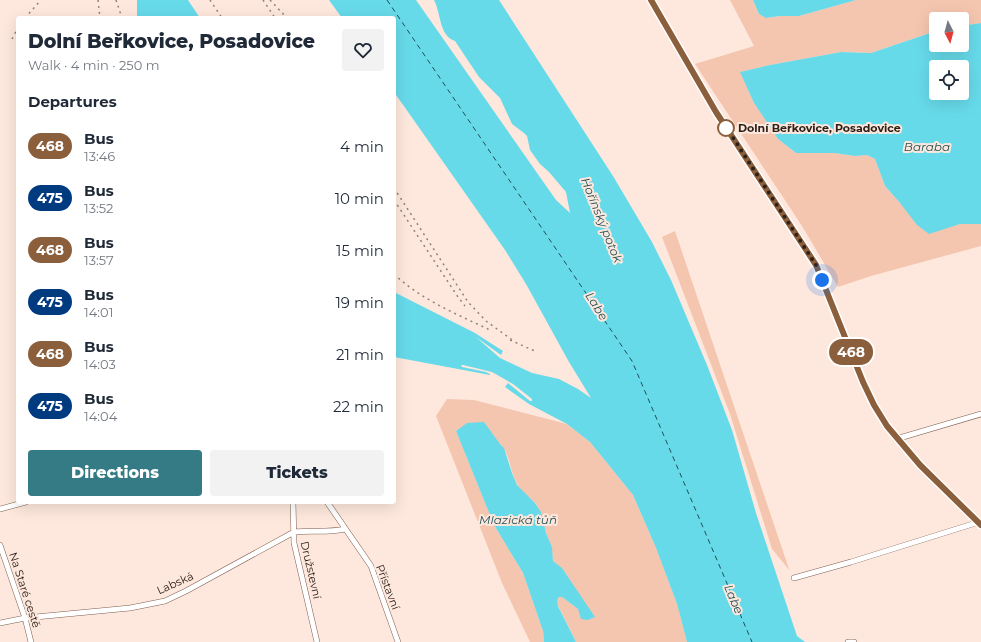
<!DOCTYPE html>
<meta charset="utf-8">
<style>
body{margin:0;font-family:Montserrat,sans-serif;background:#f2f2f3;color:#1f2937;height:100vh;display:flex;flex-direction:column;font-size:15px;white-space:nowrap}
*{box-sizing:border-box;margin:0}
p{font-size:13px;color:#747a83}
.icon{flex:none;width:22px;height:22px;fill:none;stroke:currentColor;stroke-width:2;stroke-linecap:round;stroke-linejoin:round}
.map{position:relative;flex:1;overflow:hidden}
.details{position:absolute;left:16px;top:16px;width:380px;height:488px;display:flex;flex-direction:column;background:#fff;border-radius:4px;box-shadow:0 4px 16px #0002}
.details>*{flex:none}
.badge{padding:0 8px;border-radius:13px;font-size:14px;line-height:26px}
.needle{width:26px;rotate:174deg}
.buttons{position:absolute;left:929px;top:12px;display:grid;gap:8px}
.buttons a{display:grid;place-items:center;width:40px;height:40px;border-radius:4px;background:#fff;box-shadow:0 4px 16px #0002;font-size:20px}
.you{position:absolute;width:20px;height:20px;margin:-10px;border:3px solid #fff;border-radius:50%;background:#1a73e8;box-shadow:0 0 0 6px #1a73e833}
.map>.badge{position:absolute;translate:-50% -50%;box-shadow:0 0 0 2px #fff}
h2{padding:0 12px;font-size:15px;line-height:36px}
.round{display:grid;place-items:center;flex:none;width:42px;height:42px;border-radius:4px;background:#f2f2f3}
.summary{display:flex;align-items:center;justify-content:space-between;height:68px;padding:0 12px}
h1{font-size:19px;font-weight:800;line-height:30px}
.button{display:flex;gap:8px;margin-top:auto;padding:8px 12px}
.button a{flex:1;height:46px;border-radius:4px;background:#347b85;color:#fff;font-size:16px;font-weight:800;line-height:46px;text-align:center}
.button a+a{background:#f2f2f3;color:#1f2937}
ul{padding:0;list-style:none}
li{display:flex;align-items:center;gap:12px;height:52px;padding:0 12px}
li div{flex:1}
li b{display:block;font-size:15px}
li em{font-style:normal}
li .badge{min-width:44px;font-weight:700;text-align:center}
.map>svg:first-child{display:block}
</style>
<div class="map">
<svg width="981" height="642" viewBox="0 0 981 642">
<rect width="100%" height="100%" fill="#fee8dd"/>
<!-- green -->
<path fill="#f5c6af" d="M 730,0 L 753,0 L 759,14 L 767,18 L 780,16 L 799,16 L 856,0 L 981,0 L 981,23 L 962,26 L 962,19 L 936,19 L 936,31 L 871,53 L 841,52 L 770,65 L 741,72 L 754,103 L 778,139 L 796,153 L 834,153 L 855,156 L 867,155 L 875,159 L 885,186 L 900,203 L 948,227 L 960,224 L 981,224 L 981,246 L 871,276 L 838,287 L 802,226 L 695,64 L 754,46 Z
M 675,231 L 789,569 L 790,571 L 772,549 L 730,414 L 662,237 Z
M 447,399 L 474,400 L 567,424 L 590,442 L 633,495 L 656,548 L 677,604 L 687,642 L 576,642 L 556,601 L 559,597 L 562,597 L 578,609 C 573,586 572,577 553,561 C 552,549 549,541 545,530 C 542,521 541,512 536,504 C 530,497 521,492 517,484 C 510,471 510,454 500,444 L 457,430 L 456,431 L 494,525 L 523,573 L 543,631 L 544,642 L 530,642 L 502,583 L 436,416 Z"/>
<!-- water -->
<path fill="#67daea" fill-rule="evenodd" d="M 137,0 L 188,0 L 200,18 L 137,18 Z
M 329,0 L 416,0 L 556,200 L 570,213 L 566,192 L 549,172 L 540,164 L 530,150 L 527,136 L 524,133 L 512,124 L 500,98 L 479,77 L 455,41 C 439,36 441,13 434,0 L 499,0 L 613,176 L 652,242 L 671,280 L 707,365 L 732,430 L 756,513 L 797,636 L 805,642 L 687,642 L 677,604 L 656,548 L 633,495 L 590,442 L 567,424 L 529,404 L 505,387 L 508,383 L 530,401 L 532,401 L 532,399 L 513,384 L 492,372 L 463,365 L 461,365 L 462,367 L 486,372 L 490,374 L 490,375 L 394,357 L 394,292 L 475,333 L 503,351 L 501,355 L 476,337 L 477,338 L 500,358 L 532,373 L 559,379 L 578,389 L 591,398 L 569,362 L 526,284 L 505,250 L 394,92 L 394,18 L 342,18 Z
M 753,0 L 856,0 L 799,16 L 780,16 L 766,18 L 759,14 Z
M 981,23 L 981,224 L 960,224 L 929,234 L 917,225 L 900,203 L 885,186 L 875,159 L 867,155 L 855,156 L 834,153 L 796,153 L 778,139 L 754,103 L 740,72 L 770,65 L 841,52 L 871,53 L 936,31 L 936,45 L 962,45 L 962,26 ZM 936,67 L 962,67 L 962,93 L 936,93 Z
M 484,422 L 500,444 L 504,448 L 512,473 L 517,485 L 535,503 L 541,512 L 546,533 L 552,547 L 553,561 L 562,568 L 595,617 L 588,620 L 581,619 L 578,609 L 562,597 L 559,597 L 557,600 L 558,606 L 576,642 L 544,642 L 543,631 L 523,573 L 494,525 L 456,431 L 467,423 Z"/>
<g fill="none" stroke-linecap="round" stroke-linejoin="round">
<!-- ferry -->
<path stroke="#1e5057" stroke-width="1" stroke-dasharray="5 4" stroke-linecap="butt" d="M 387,0 L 632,361 L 752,642"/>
<defs>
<path id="minor" d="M 651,0 L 684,58 L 716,112 L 816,265 L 863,382 L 874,405 L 887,426 L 920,465 L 981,525
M 896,439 L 981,414
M 293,502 L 294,543 L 317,642
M 327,502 L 371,566 L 398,642
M 0,509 L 26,502
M 0,545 L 25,618 L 31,642
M 794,578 L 851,562 L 979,522
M 0,623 L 25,618 L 130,608 L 165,601 L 186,591 L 294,532 C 311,530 328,533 345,529
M 848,642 L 854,642"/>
</defs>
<!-- minor casing -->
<use href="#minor" stroke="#7f6051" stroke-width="6"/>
<!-- minor -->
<use href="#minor" stroke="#fff" stroke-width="5"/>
<!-- rail -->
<path stroke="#928178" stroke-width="1.5" stroke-dasharray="2 4" stroke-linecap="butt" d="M 98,0 L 100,18
M 116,0 L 122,18
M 210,0 L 222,18
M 263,0 L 275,18
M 270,0 L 287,18
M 25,18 L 41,0
M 12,39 L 18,28
M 394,188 L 468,302 L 486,321 L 515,342
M 394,200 L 458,297 L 465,306
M 394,274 C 421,300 459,315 492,331
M 510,340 L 537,352"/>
</g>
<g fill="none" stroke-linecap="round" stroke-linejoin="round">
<defs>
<path id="line" d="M 651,0 L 716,112 L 816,265 L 863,382 L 874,405 L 887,426 L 920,465 L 981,525"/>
</defs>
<!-- line casing -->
<use href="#line" stroke="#fff" stroke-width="9"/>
<!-- line -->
<use href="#line" stroke="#8b5e3c" stroke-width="6"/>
<!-- walk -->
<path stroke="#2c2019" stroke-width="4" stroke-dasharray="0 7.2" d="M 726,128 L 724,124 L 816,265 L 822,280"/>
</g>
<!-- markers -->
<circle fill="#fff" stroke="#8b5e3c" stroke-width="2" cx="726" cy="128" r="8"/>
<g text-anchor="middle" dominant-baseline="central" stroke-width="4" stroke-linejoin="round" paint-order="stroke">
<!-- stop labels -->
<g font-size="11" font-weight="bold" fill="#2c2019" stroke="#fee8dd" text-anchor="start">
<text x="738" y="128">Dolní Beřkovice, Posadovice</text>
</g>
<!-- street labels -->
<g font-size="11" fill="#2c2019" stroke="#fee8dd">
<text transform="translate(311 570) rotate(77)">Družstevní</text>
<text transform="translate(175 583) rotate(-24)">Labská</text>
<text transform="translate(388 587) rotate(69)">Přístavní</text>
<text transform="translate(25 590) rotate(72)">Na Staré cestě</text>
</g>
<!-- water labels -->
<g font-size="12" font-style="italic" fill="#1e5057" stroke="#fee8dd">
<text x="927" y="146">Baraba</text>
<text transform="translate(602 220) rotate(68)">Hořínský potok</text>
<text transform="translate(597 306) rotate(58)">Labe</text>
<text x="518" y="519">Mlazická tůň</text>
<text transform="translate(734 599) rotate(67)">Labe</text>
</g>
</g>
</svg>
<div class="buttons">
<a><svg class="needle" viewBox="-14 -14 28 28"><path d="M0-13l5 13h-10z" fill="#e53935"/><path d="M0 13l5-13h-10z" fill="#747a83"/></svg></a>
<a><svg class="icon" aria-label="locate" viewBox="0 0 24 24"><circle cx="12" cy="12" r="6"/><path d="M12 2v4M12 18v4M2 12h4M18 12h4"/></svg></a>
</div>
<div class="you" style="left:822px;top:280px"></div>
<b class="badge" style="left:851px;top:352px;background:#8b5e3c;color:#fff">468</b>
<section class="details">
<div class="summary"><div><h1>Dolní Beřkovice, Posadovice</h1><p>Walk · 4 min · 250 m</p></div><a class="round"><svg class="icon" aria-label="heart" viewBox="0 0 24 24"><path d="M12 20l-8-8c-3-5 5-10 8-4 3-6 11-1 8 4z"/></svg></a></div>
<h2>Departures</h2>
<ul>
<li><span class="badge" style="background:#8b5e3c;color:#fff">468</span><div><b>Bus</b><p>13:46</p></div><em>4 min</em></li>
<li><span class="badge" style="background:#003b80;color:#fff">475</span><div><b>Bus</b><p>13:52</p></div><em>10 min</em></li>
<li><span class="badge" style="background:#8b5e3c;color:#fff">468</span><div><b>Bus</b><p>13:57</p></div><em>15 min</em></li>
<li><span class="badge" style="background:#003b80;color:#fff">475</span><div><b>Bus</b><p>14:01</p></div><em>19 min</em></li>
<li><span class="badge" style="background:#8b5e3c;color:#fff">468</span><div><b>Bus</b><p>14:03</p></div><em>21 min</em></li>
<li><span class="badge" style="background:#003b80;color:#fff">475</span><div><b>Bus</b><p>14:04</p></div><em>22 min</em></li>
</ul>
<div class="button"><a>Directions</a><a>Tickets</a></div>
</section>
</div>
